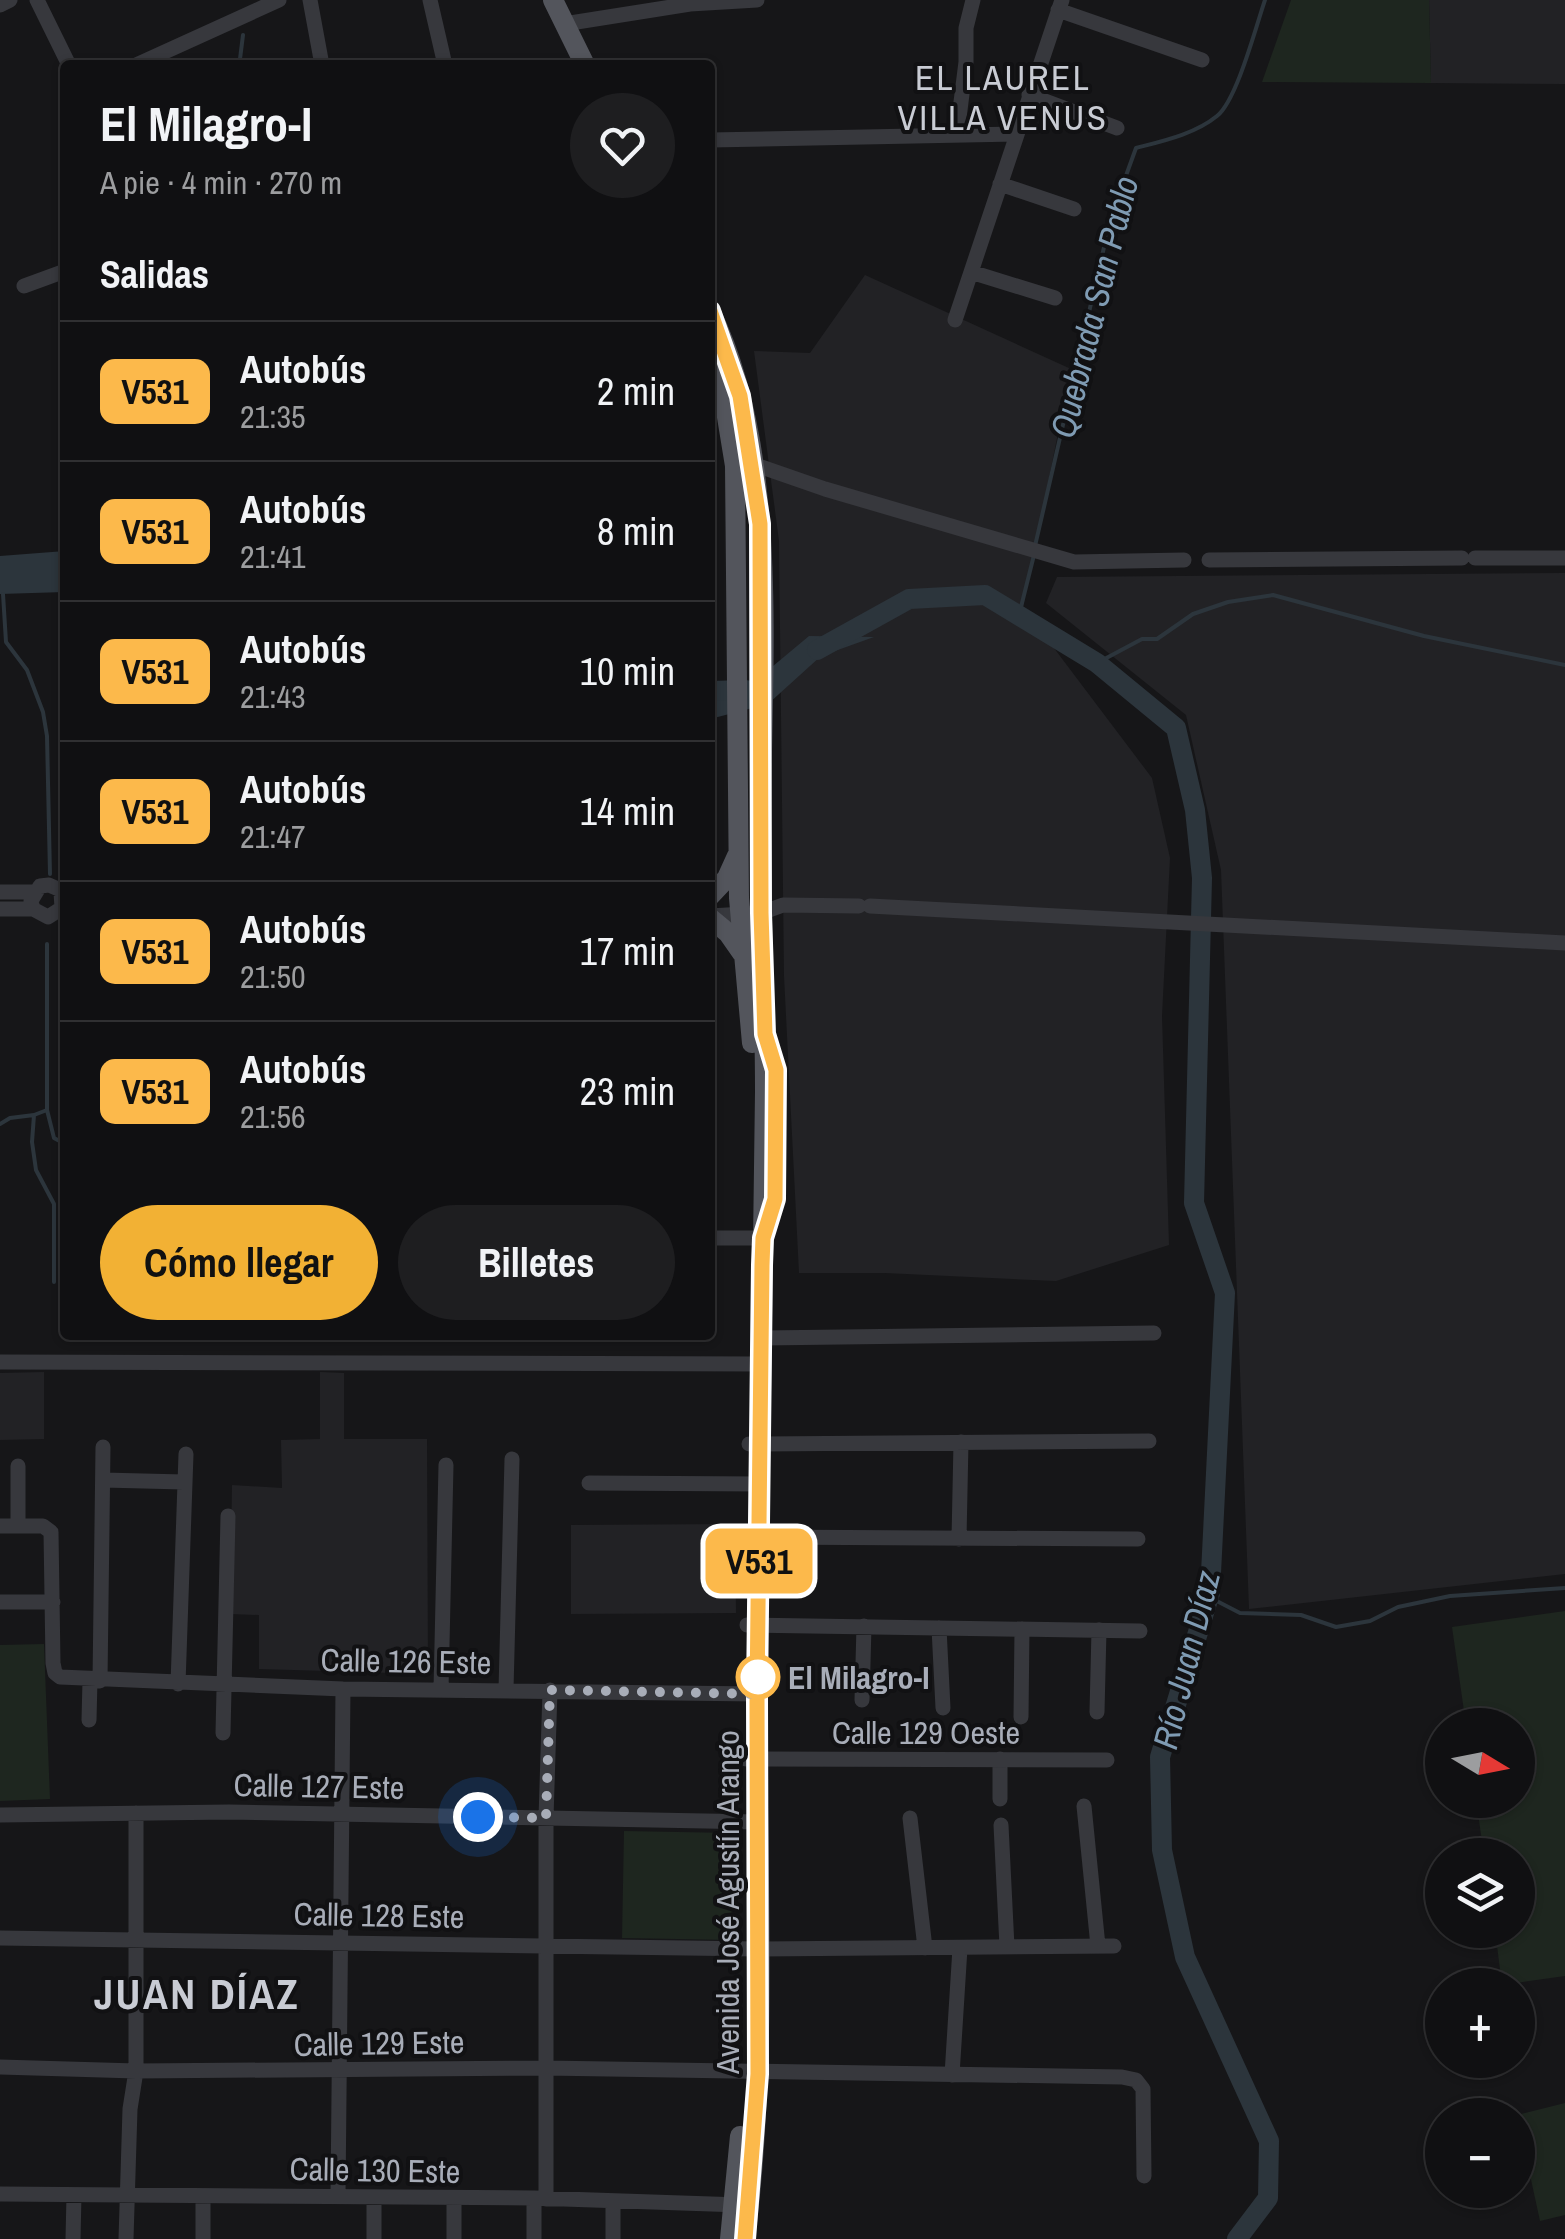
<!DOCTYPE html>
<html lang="es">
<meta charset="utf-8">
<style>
body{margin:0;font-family:"Archivo Narrow",sans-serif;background:#1e1e20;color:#f1f3f6;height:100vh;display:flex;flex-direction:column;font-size:38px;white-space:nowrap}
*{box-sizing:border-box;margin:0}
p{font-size:32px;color:#9c9d9f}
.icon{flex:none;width:55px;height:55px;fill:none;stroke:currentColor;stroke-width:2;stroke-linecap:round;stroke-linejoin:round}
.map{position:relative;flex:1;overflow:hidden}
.panel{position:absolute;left:60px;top:60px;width:655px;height:1280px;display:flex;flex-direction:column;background:#101012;border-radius:10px;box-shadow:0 2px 8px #0004,0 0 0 2px #303032}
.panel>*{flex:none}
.badge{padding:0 20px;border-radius:15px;font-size:35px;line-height:65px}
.needle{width:65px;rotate:100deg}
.buttons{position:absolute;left:1425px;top:1708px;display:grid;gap:20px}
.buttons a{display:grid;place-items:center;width:110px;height:110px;border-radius:50%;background:#101012;box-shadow:0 2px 8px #0004,0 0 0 2px #303032;font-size:50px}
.you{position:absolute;width:50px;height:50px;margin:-25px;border:8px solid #fff;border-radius:50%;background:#1a73e8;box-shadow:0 0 0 15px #1a73e833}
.map>.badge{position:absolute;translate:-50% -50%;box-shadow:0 0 0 5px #fff}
h2{padding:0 40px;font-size:38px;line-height:90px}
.round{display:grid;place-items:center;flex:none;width:105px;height:105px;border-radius:52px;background:#1e1e20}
.summary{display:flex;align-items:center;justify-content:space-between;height:170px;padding:0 40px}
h1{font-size:48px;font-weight:700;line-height:75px}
.action{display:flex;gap:20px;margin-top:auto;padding:20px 40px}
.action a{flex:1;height:115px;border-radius:60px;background:#f2b134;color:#111;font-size:40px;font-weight:700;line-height:115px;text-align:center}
.action a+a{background:#1e1e20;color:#f1f3f6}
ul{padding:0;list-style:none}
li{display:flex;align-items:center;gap:30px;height:140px;padding:0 40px;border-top:2px solid #303032}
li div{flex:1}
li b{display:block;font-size:38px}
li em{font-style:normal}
li .badge{min-width:110px;font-weight:700;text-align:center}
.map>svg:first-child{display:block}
</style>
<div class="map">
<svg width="1565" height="2239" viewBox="0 0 1565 2239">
<rect width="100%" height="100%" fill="#161618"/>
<!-- built -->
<path fill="#222225" d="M 1429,0 L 1565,0 L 1565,84 L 1431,83 Z
M 865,275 L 1071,369 L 1023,607 L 1152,778 L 1170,858 L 1162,1016 L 1169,1245 L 1056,1281 L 885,1273 L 799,1273 L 784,976 L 779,541 L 754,351 L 810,353 Z
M 1565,573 L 1565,1574 L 1249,1609 L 1221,870 L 1186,715 L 1046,603 L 1057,577 Z
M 44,1372 L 44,1439 L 0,1440 L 0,1373 Z
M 320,1372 L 344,1373 L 344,1439 L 427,1439 L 428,1674 L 259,1669 L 259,1615 L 230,1614 L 232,1485 L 282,1488 L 281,1440 L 320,1439 Z
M 735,1524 L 736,1613 L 571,1614 L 571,1525 Z"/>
<!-- green -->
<path fill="#1e261f" d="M 1291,0 L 1429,0 L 1431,83 L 1262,82 Z
M 1565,1611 L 1565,1976 L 1502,1985 L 1495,1930 L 1518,1930 L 1518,1855 L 1484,1855 L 1476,1800 L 1518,1800 L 1518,1725 L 1466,1725 L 1452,1627 Z
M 44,1644 L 50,1799 L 0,1801 L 0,1645 Z
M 624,1831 L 733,1833 L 731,1940 L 622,1938 Z
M 1565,2103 L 1565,2215 L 1540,2221 L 1517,2115 Z"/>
<!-- water -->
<path fill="#2c353c" d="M 65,551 L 65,592 L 0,594 L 0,556 Z
M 809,636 L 874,637 L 821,656 L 768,704 L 710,719 L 710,697 L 761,676 Z"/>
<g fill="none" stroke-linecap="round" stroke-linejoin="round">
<!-- stream -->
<path stroke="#2c353c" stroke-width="4" d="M 242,65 L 240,59 L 243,35
M 1035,546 L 1111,217 L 1136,148 C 1163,141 1195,134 1217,116 C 1237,100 1256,26 1265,0
M 3,594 L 6,642 L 27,670 L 43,712 L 47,736 L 50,874
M 1019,615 L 1034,555
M 1097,663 L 1142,639 L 1157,639 L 1193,614 L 1228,602 L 1273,595 L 1424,636 L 1565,665
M 47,944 L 47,1110 L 54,1138 L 65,1144
M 47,1110 L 34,1115 L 32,1142 L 36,1170 L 54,1204 L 54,1282
M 0,1124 L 10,1118 L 34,1115
M 1209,1597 L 1240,1613 L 1301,1615 L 1336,1627 L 1370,1621 L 1398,1607 L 1450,1596 L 1565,1588"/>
<!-- river -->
<path stroke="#2c353c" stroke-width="20" d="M 817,650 L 909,599 L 985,595 L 1097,663 L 1176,728 L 1195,810 L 1202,878 L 1194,1203 L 1225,1293 L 1210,1593 L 1160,1757 L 1162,1850 L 1185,1957 L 1269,2141 L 1268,2198 L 1237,2239
M 710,691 L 746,690"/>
<!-- minor -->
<path stroke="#37383d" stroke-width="15" d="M 37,0 L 69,65
M 310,0 L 322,65
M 430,0 L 445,65
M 0,5 L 10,0
M 1058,10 L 1202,60
M 564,24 L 690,4 L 757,0
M 136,65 L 279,0
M 1029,95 L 1117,128
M 957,134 L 966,62 L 966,28 L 973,0
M 710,140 L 1016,134
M 1000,184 L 1074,209
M 971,272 L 1055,298
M 24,286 L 65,271
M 955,320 L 1062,0
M 753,464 L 825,489 L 1074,562 L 1184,560
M 1475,558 L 1565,558
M 1209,560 L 1462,558
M 0,892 L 34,892
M 61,892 L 62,908 L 48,917 L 33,909 L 31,901 L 40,886 L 49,885 L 65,892
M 870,906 L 1565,943
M 0,909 L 33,909
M 710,916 L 761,913 L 783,905 L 859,906
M 710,1238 L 763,1238
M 763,1338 L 1154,1333
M 0,1362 L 762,1364
M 749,1444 L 1149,1441
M 103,1480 L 184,1482
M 589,1483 L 761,1484
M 0,1526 L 43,1526 L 51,1532 L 53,1663 L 55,1673 L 60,1677 L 343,1689 L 757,1694
M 18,1526 L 18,1466
M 748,1537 L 1138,1539
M 959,1539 L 961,1442
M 0,1602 L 53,1602
M 747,1625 L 1140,1631
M 939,1628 L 943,1708
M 100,1681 L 103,1447
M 178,1684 L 186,1454
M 441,1690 L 446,1465
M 506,1690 L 512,1459
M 862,1700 L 864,1626
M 1097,1712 L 1099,1630
M 1021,1717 L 1022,1629
M 89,1720 L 90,1680
M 223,1733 L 228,1516
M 746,1759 L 1107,1760
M 1000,1799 L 1000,1759
M 1084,1806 L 1098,1946
M 0,1815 L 229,1812 L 758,1822
M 910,1818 L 925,1948
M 1001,1825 L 1007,1947
M 0,1938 L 757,1949 L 1114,1946
M 0,2067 L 136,2071 L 546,2068 L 1122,2077 L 1136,2080 L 1143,2089 L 1144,2176
M 952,2075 L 960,1948
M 0,2194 L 534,2198 L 741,2205
M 338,2196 L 343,1689
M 546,2199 L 546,1818 L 550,1690
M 73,2239 L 74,2195
M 126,2239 L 130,2109 L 136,2071 L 136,1813
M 203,2239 L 203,2196
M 374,2239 L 374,2198
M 454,2239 L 454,2199
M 534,2239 L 534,2198
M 613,2239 L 613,2201"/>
<!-- major -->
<path stroke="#53555c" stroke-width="20" d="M 553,0 L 585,65
M 710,311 C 783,458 760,677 761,839 C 761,923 765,1007 765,1092 C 764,1293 758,1494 757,1695 C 757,1876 768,2059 745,2239
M 710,358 L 726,411 L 735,466 L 739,898 L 752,1043
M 710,896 L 727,878 L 737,856
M 710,918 L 728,933 L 742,953
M 730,2239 L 740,2136"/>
</g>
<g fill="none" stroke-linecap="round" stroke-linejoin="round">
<defs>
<path id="line" d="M 710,311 L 740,396 L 760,524 L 761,913 L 765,1034 L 776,1070 L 775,1199 L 763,1238 L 762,1265 L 757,1694 L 758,2074 L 745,2239"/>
</defs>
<!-- line casing -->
<use href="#line" stroke="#fff" stroke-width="22"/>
<!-- line -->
<use href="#line" stroke="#fcb94b" stroke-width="15"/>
<!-- walk -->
<path stroke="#a8adb8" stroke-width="10" stroke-dasharray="0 18" d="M 478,1817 L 546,1818 L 550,1690 L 757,1694 L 758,1677"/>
</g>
<!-- markers -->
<circle fill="#fff" stroke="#fcb94b" stroke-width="5" cx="758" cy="1677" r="20"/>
<g text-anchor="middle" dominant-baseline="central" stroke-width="8" stroke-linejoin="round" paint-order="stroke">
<!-- street labels -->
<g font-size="32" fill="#a8adb8" stroke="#111113">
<text transform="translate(406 1661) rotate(1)">Calle 126 Este</text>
<text x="926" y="1732">Calle 129 Oeste</text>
<text transform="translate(319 1786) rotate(1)">Calle 127 Este</text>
<text transform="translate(727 1902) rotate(-90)">Avenida José Agustín Arango</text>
<text transform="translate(379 1915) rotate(1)">Calle 128 Este</text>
<text transform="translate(379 2043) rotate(-1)">Calle 129 Este</text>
<text transform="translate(375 2170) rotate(1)">Calle 130 Este</text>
</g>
<!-- stop labels -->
<g font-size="32" font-weight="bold" fill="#a8adb8" stroke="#111113" text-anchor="start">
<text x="788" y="1677">El Milagro-I</text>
</g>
<!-- neighbourhood labels -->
<g font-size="35" letter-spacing="2.5" fill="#c9ccd4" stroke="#111113">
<text x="1003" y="77">EL LAUREL<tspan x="1003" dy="40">VILLA VENUS</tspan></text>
</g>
<!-- water labels -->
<g font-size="35" font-style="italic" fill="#7f9bb3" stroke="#111113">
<text transform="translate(1094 307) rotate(-76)">Quebrada San Pablo</text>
<text transform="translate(1186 1660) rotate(-76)">Río Juan Díaz</text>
</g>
<!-- district labels -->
<g font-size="42" font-weight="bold" letter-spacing="2.5" fill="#c9ccd4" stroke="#111113">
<text x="197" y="1994">JUAN DÍAZ</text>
</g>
</g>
</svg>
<div class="buttons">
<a><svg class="needle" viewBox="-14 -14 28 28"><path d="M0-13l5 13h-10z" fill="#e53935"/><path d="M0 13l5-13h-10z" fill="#9c9d9f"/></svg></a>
<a><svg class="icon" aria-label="layers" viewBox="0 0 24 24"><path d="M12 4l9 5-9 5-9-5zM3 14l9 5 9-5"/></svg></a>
<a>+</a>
<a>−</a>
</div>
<div class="you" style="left:478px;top:1817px"></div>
<b class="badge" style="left:759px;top:1561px;background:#fcb94b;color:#111">V531</b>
<section class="panel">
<div class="summary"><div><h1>El Milagro-I</h1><p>A pie · 4 min · 270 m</p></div><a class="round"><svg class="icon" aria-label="heart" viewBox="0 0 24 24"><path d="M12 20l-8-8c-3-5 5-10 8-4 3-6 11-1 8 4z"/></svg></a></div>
<h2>Salidas</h2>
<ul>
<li><span class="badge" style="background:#fcb94b;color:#111">V531</span><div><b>Autobús</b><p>21:35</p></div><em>2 min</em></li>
<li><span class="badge" style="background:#fcb94b;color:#111">V531</span><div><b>Autobús</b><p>21:41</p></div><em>8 min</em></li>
<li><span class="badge" style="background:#fcb94b;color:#111">V531</span><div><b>Autobús</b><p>21:43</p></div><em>10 min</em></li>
<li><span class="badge" style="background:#fcb94b;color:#111">V531</span><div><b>Autobús</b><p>21:47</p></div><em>14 min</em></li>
<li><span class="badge" style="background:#fcb94b;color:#111">V531</span><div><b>Autobús</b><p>21:50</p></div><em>17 min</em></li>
<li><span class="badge" style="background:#fcb94b;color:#111">V531</span><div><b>Autobús</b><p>21:56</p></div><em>23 min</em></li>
</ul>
<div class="action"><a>Cómo llegar</a><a>Billetes</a></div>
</section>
</div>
